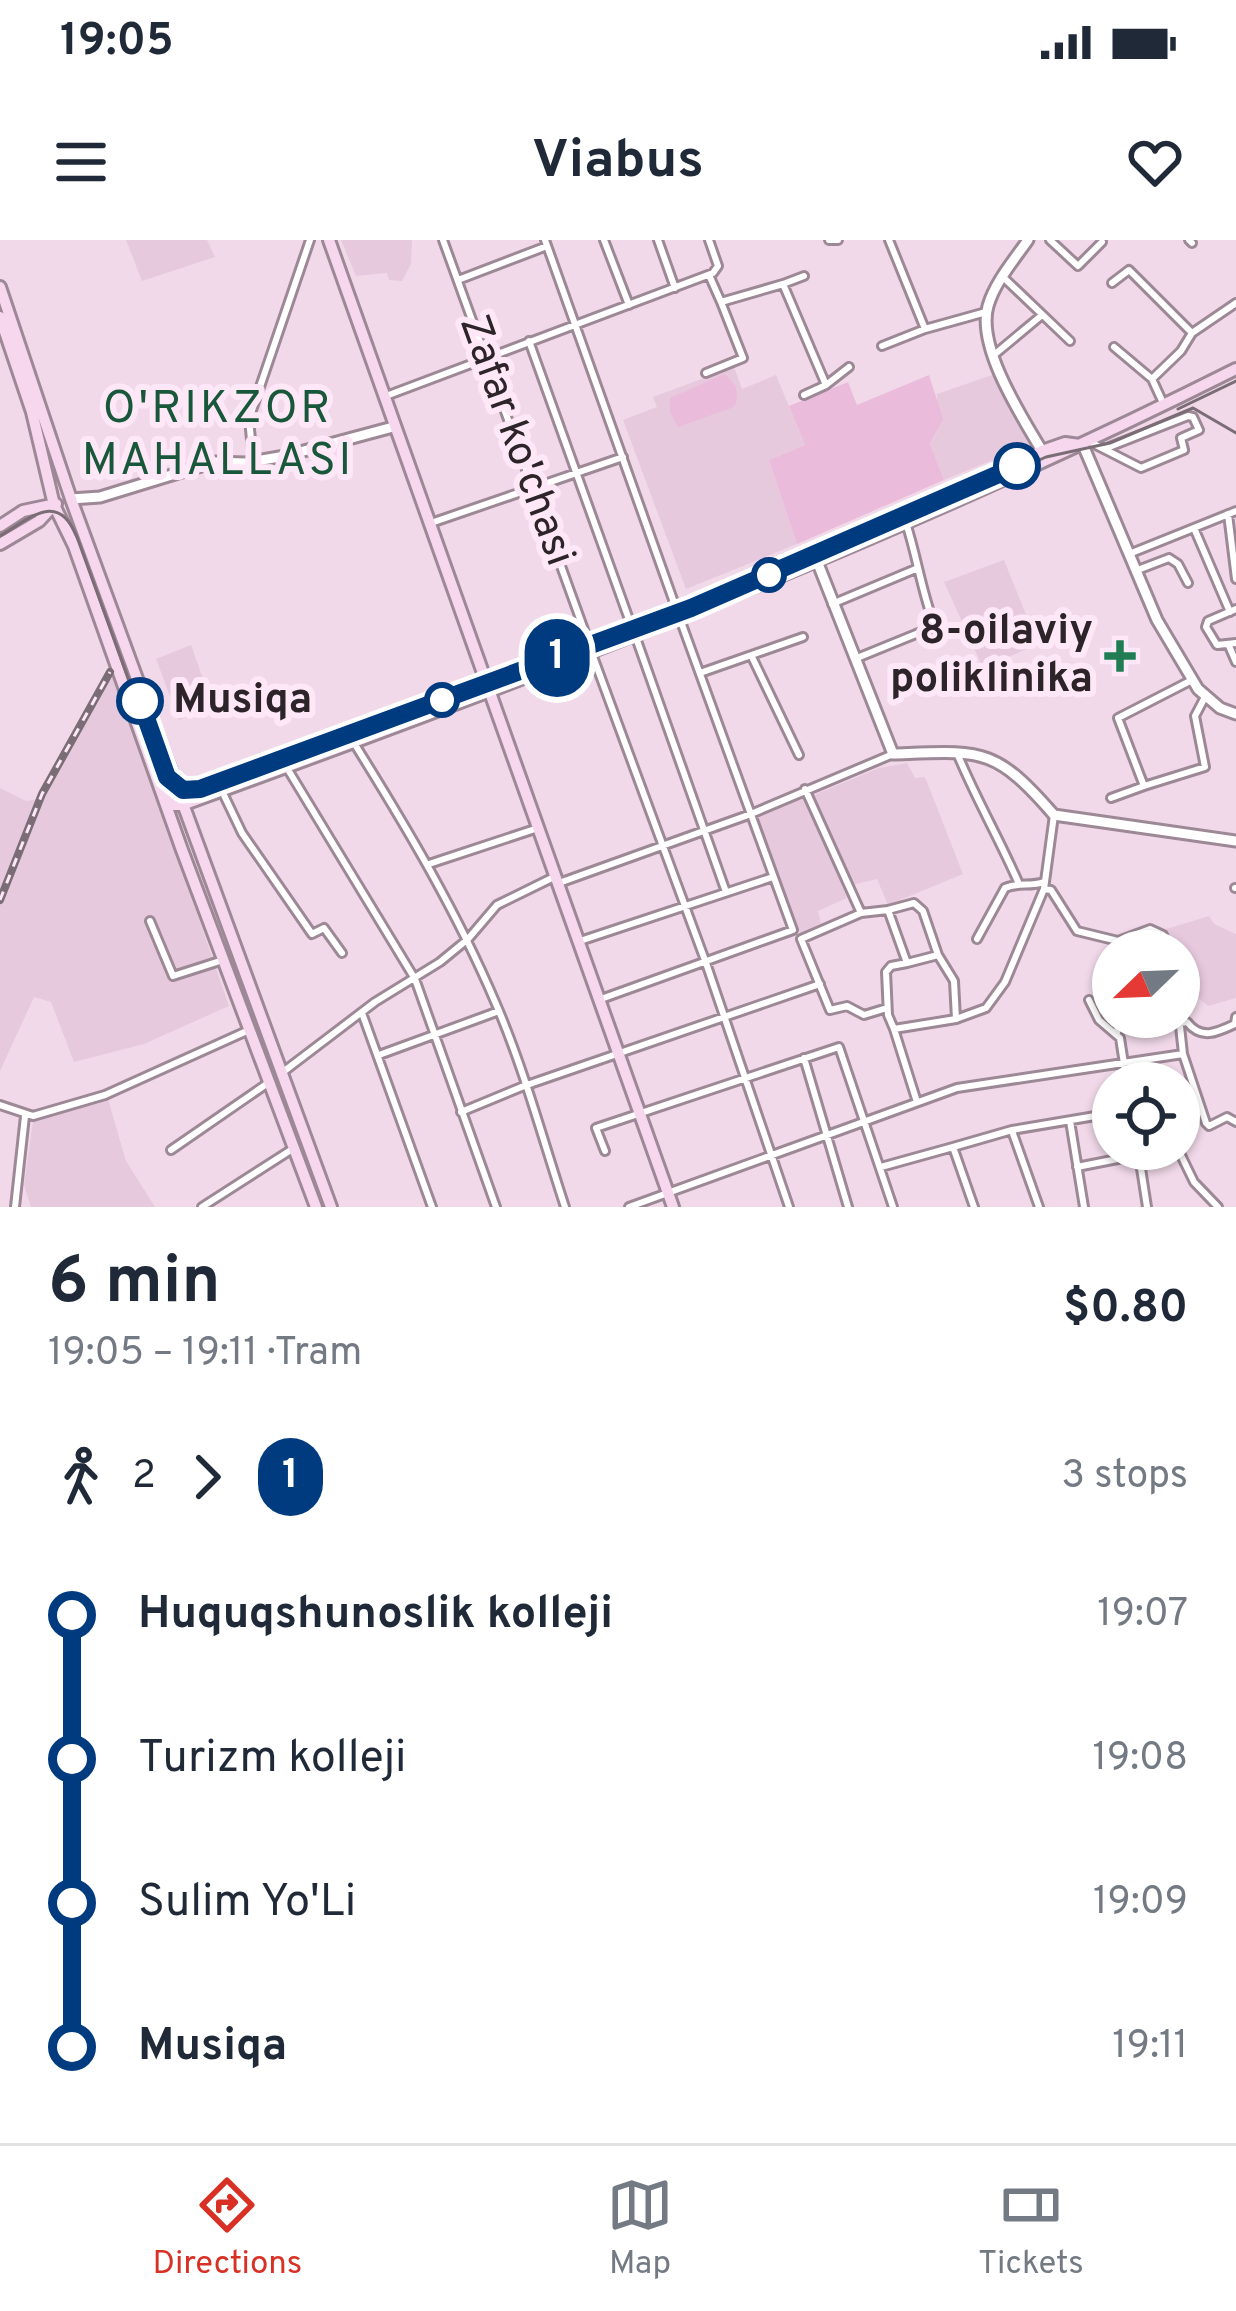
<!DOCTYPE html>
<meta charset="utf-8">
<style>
body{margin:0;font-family:Overpass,sans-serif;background:#f2f2f3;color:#1f2937;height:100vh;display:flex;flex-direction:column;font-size:45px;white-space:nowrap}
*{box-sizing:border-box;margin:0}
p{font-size:39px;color:#747a83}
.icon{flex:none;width:66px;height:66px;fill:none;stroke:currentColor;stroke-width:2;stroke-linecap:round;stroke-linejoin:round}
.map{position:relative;height:967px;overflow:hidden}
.drawer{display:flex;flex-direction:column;background:#fff;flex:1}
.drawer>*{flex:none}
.badge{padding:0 24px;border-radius:39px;font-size:42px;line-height:78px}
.needle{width:78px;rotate:247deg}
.buttons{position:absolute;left:1092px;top:690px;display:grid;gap:24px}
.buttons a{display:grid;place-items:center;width:108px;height:108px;border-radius:50%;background:#fff;box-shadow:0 3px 9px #0004;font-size:60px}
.map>.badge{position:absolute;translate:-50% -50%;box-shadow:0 0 0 6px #fff}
.legs{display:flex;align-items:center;gap:18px;height:132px;padding:0 48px;font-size:39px}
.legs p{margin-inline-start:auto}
.headline{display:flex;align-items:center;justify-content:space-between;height:204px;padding:0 48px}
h1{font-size:66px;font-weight:700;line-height:90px}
ul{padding:0 48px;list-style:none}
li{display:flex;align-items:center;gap:42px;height:144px;font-size:45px}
li i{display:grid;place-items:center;width:18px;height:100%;margin:0 15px;background:currentColor}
li i::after{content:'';width:30px;height:30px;margin:-15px;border:9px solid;border-radius:50%;background:#fff}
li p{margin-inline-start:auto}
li:first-child i{background:linear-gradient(#0000 50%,currentColor 0)}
li:last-child i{background:linear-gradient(currentColor 50%,#0000 0)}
.status{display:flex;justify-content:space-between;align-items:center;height:84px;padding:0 60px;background:#fff;direction:ltr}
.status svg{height:33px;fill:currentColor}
header{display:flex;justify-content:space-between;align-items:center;height:156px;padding:0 48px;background:#fff;font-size:54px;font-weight:700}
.tab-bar{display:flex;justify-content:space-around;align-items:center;height:168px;border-top:3px solid #e0e1e3;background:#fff;font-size:33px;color:#747a83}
.tab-bar a{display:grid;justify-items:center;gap:6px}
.tab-bar .selected{color:#d93025}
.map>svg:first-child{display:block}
</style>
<div class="status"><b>19:05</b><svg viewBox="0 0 49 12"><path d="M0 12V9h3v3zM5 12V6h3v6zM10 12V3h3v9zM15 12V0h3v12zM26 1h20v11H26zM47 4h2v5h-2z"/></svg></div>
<header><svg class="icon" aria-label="menu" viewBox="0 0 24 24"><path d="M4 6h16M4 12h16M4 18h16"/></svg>Viabus<svg class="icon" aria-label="heart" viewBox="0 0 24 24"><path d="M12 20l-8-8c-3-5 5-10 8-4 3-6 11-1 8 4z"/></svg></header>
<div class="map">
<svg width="1236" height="967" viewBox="0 0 1236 967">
<rect width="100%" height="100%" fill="#f1d9e9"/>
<!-- built -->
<path fill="#e7c9dd" d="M 126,0 L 207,0 L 215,17 L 142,41 Z
M 341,0 L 412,0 L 411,24 L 402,41 L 389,40 L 387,33 L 356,36 Z
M 734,127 L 742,149 L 776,135 L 805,205 L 769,220 L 797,304 L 686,349 L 623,180 L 657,167 L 653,157 Z
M 995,134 L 1031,204 L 944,240 L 930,204 L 937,192 L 937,154 Z
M 1004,320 L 1038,404 L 983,428 L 944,342 Z
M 191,405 L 213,467 L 179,480 L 156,419 Z
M 113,430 L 229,766 L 144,804 L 74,822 L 51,762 L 34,757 L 0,831 L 0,548 L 26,561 L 40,559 Z
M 907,523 L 915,538 L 925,537 L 963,634 L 888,665 L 877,639 L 848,646 L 811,556 L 879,528 Z
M 805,556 L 847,658 L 818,671 L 821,683 L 800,693 L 757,575 Z
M 1209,676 L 1214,684 L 1236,694 L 1236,758 L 1208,766 L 1195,755 L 1179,711 L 1175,711 L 1166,689 Z
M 108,859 L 126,921 L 155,967 L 31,967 L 24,945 L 33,881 Z"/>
<!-- green -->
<path fill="#eabbda" d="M 724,134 C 736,142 741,154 734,167 L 678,187 L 670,172 L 670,158 Z
M 929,135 L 943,179 L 930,204 L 944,240 L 797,304 L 769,220 L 805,205 L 789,166 L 848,142 L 857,165 Z"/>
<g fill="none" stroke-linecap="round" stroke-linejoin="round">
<defs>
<path id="minor" d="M 443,0 L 587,398
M 545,0 L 676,368
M 604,0 L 629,65
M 658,0 L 675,48
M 829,0 L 838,0
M 889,0 L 925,89 L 986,72
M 1050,0 L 1078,26 L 1102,2
M 1189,0 L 1192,3
M 709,35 L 721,62 L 783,44 L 826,145 L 804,155
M 1003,37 L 1070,101
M 458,40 L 547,6
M 1112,43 L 1129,30 L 1192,93 L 1236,63
M 783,44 L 804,36
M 529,101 L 631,385
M 882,106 L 925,89
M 1114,107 L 1152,139 L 1164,165
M 994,115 L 1042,75
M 706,133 L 743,118 L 721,62
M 1152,139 L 1181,111 L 1192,93
M 826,145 L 849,127
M 386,156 L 713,33 L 718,26 L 709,0
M 1090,202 L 1141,228 L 1184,210 L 1181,198 L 1199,190 L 1193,177 L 1188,176 L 1104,209
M 253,220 L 249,179 L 310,0
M 1228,274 L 1236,339
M 431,283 L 623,217
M 1194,288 L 1230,372
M 1129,314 L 1236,271
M 1135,331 L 1169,318 L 1178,324 L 1188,343
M 832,364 L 918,328
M 1236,369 L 1208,381 L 1206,387 L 1217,405 L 1236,403
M 635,395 L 726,652
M 1229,406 L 1236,422
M 591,411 L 706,723 L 789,967
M 752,417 L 799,515
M 857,418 L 938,385 L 933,381 C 921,348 917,317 906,283
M 700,433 L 803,397
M 354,503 C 407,588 457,672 496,764 C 524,829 543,900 565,967
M 957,513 C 976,559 999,598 1019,644
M 287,528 L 415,739 L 496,967
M 1144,546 L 1205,527 L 1195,476 L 1205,457
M 805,549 L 861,673 L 888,670
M 222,551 L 242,593 L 312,694 L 324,688 L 342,713
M 1111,558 L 1144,546 L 1118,478 L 1192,440
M 429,624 L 538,588
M 559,643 L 751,574 L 893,514
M 1235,648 L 1236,648
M 1044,649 L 1051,650 L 1077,691 L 1118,701 L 1150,689 L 1163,695 L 1169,711
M 861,673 L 801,699 L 830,770 L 847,766 L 864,775 L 887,768
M 150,681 L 173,736 L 223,720
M 977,699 L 1005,648 C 1018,642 1030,647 1044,642
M 580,701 L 773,637
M 907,723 L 938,715
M 601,759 L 793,690 L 680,379
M 1089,760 L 1099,780 L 1120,798 L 1127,843
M 362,773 L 432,967
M 1179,777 L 1183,814 L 1206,883 L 1209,886 L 1227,877 L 1236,882
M 1181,783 L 1187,782 C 1201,800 1216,793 1235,784 L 1236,777
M 894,789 L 888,775 L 886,732 L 891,726 L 907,723 L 888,670 L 914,663 L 923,671 L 938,715 L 954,741 L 956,779
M 1117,793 L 1119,777
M 379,815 L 499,771
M 804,818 L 848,967
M 283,832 L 375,762 L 440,722 L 468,699 L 497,665 L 556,636
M 917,862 L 894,789 L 956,779 L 986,768 L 1005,742 L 1044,649 L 1054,575
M 0,865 L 33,876 L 105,855 L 249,790
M 461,872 L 524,846 L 820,744
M 1070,881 L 1084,967
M 1012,891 L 1039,967
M 953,907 L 1012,890 L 1113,873
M 1138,909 L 1147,967
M 1178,909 L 1194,942 L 1218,967
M 171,910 L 268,843
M 605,911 L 596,888 L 839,807 L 893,967
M 881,927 L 953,907 L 974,967
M 1077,927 L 1168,909
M 15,967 L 25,876
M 202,967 L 294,908
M 629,967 L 957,848 L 1183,814"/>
<path id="tertiary" d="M 1028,0 C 1014,20 995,42 988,66 C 976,108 1024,180 1045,216
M 1083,205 L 1157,380 L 1198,449 L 1220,468 L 1236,474
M 71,259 L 100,257 L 214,222 L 245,223 L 285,216 L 393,187
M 815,316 L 893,514 C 982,511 994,506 1054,575 L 1236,601"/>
<path id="secondary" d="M 329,0 C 442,323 560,644 673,967
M 0,47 L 71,259 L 331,967
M 0,77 L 32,172 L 54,265 L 74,306 L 182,610 L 316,967
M 0,286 L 23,271 L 56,264
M 0,304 L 39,281 L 52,267
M 166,565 L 182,565 C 540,435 896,300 1236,129
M 166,565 L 177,552 L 695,361 L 1042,211 L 1065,203 L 1080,205"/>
</defs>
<!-- minor casing -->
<use href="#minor" stroke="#9d8896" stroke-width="12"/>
<!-- tertiary casing -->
<use href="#tertiary" stroke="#9d8896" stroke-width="15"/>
<!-- secondary casing -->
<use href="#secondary" stroke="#9d8896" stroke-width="16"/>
<!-- minor -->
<use href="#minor" stroke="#fff" stroke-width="6"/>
<!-- tertiary -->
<use href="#tertiary" stroke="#fff" stroke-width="9"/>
<!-- secondary -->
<use href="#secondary" stroke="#f7d7ee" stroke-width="10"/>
<!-- tram -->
<path stroke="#7b6d76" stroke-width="3" d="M 1178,169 L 1236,141
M 0,296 C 31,278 58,250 77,297 L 164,537 L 175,550 L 189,555 L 591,409 L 817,319 L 1046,217 L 1110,203 L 1193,168 L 1236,193"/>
<defs>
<path id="rail" d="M 0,660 L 42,554 L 110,432"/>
</defs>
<!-- rail casing -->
<use href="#rail" stroke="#7b6d76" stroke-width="8"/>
<!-- rail -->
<use href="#rail" stroke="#fee7f6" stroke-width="3" stroke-dasharray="9" stroke-linecap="butt"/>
</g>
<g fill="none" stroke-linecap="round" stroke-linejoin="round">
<defs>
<path id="line-1" d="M 140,461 L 167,537 L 183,550 L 200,549 L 691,368 L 1017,226"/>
</defs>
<!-- line-1 casing -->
<use href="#line-1" stroke="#fff" stroke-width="27"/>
<!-- line-1 -->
<use href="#line-1" stroke="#003b80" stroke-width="18"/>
</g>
<!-- markers -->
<g fill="#fff" stroke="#003b80" stroke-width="6">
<circle cx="1017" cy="226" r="21"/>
<circle cx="769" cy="335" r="15"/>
<circle cx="442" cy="460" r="15"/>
<circle cx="140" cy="461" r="21"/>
</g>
<path fill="#1f7c53" stroke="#fee7f6" stroke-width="4.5" d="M1114 398h12v12h12v12h-12v12h-12v-12h-12v-12h12z"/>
<g text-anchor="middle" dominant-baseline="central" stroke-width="12" stroke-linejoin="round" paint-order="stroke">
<!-- street labels -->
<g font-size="42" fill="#2c2429" stroke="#fee7f6">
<text transform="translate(515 201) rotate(70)">Zafar ko'chasi</text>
</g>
<!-- poi labels -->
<g font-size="42" font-weight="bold" fill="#2c2429" stroke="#fee7f6" text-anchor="end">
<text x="1093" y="392">8-oilaviy<tspan x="1093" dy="48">poliklinika</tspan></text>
</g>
<!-- stop labels -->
<g font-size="42" font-weight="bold" fill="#2c2429" stroke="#fee7f6" text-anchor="start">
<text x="173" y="461">Musiqa</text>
</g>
<!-- neighbourhood labels -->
<g font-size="45" letter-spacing="3" fill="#18573a" stroke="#fee7f6">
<text x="218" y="170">O'RIKZOR<tspan x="218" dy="52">MAHALLASI</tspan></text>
</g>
</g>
</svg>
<div class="buttons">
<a><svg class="needle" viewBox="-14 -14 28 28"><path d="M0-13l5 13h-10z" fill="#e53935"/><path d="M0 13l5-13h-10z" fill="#747a83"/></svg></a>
<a><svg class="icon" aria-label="locate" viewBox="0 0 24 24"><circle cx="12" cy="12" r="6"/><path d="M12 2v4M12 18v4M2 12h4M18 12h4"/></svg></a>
</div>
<b class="badge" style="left:557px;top:418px;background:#003b80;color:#fff">1</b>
</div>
<section class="drawer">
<div class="headline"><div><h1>6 min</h1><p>19:05 – 19:11 · Tram</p></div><b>$0.80</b></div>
<div class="legs"><svg class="icon" aria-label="walk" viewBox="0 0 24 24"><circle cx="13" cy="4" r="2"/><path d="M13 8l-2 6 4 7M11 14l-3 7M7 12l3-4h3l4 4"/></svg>2<svg class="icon" aria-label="forward" viewBox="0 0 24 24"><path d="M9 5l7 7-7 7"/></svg><b class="badge" style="background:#003b80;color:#fff">1</b><p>3 stops</p></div>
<ul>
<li><i style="color:#003b80"></i><b>Huquqshunoslik kolleji</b><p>19:07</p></li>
<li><i style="color:#003b80"></i><span>Turizm kolleji</span><p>19:08</p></li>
<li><i style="color:#003b80"></i><span>Sulim Yo'Li</span><p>19:09</p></li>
<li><i style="color:#003b80"></i><b>Musiqa</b><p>19:11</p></li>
</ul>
</section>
<nav class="tab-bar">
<a class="selected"><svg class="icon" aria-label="directions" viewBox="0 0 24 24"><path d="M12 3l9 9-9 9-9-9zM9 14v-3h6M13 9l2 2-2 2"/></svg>Directions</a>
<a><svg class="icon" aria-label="map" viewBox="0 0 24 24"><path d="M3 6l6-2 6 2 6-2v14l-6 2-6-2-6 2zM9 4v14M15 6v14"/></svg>Map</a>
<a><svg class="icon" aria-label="tickets" viewBox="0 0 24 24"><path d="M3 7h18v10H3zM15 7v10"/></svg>Tickets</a>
</nav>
